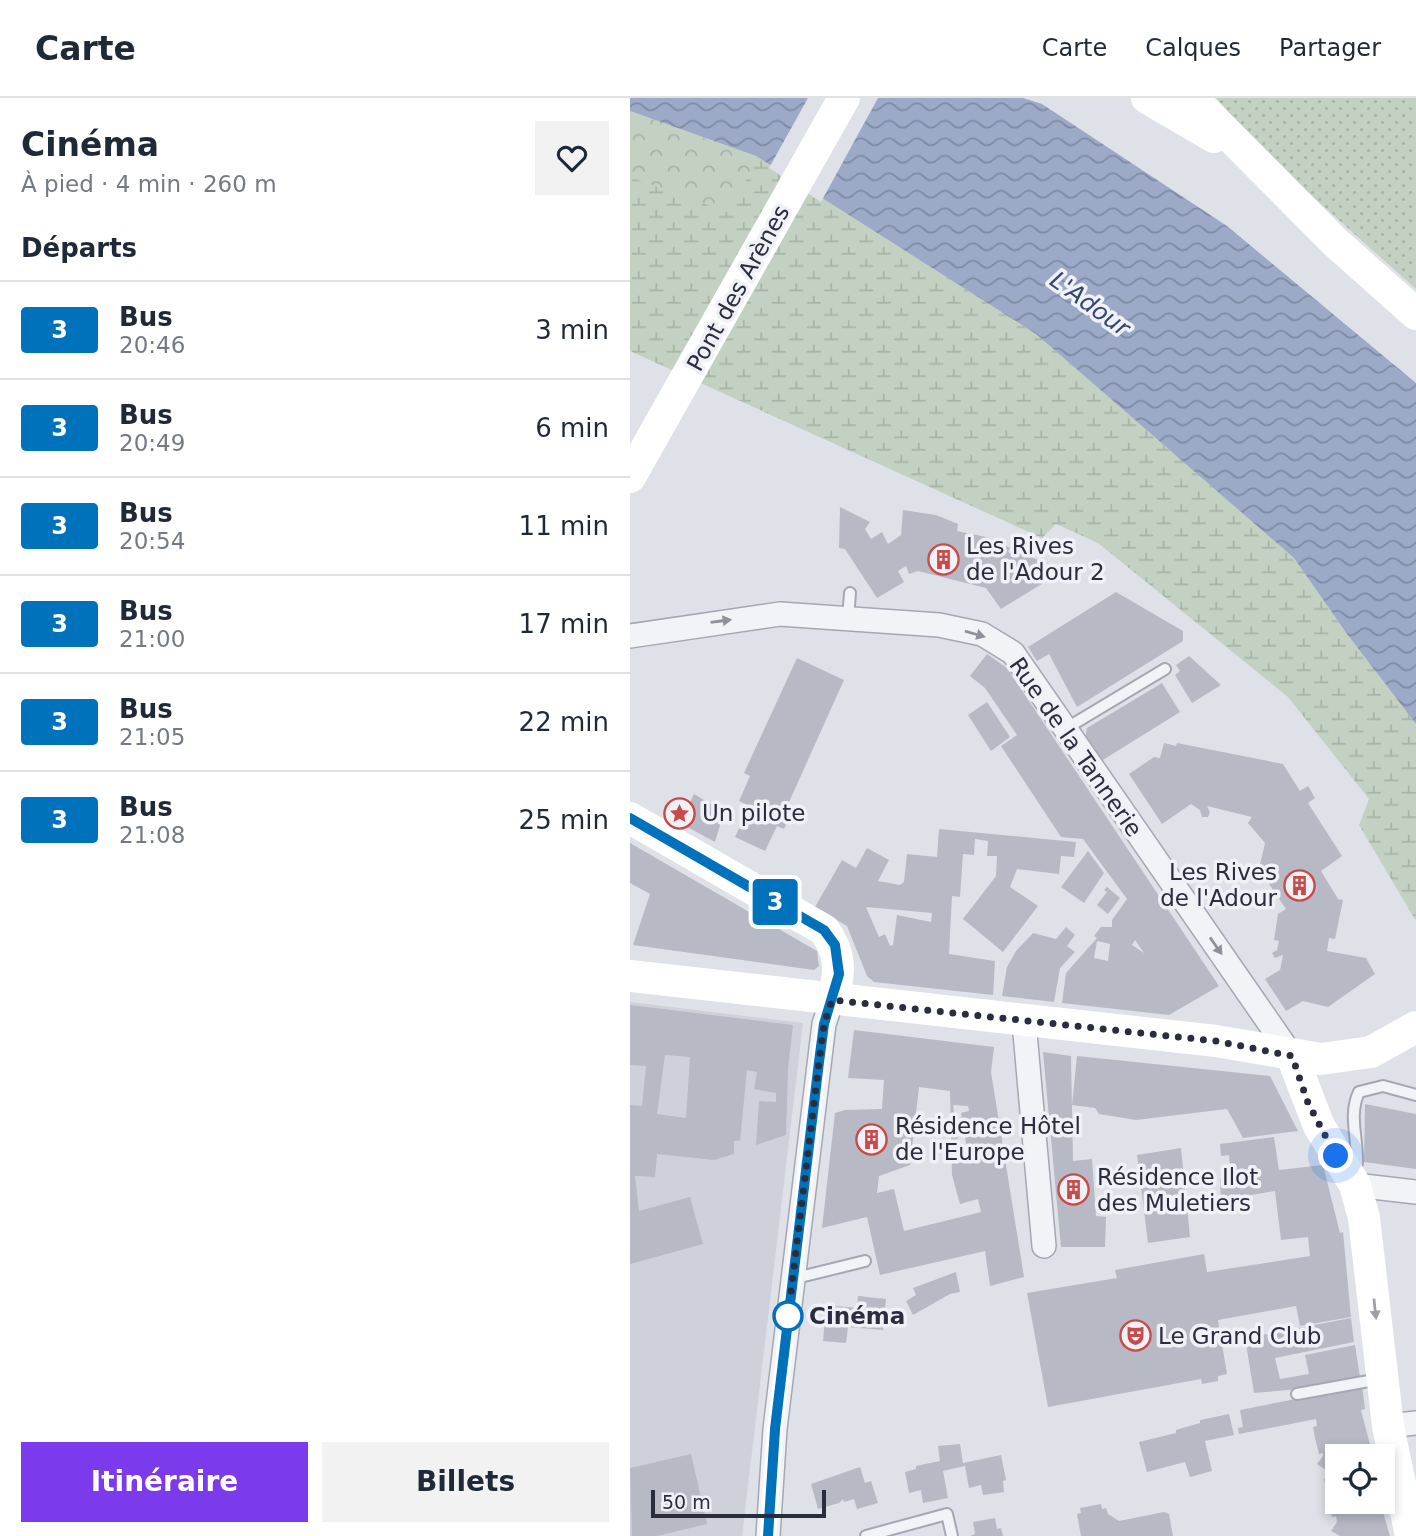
<!DOCTYPE html>
<html lang="fr">
<meta charset="utf-8">
<style>
body{margin:0;font-family:"DejaVu Sans",sans-serif;background:#f2f2f3;color:#1f2937;height:100vh;display:flex;flex-direction:column;font-size:26px;white-space:nowrap}
*{box-sizing:border-box;margin:0}
p{font-size:23px;color:#747a83}
.icon{flex:none;width:38px;height:38px;fill:none;stroke:currentColor;stroke-width:2;stroke-linecap:round;stroke-linejoin:round}
.map{position:relative;flex:1;overflow:hidden}
.drawer{display:flex;flex-direction:column;background:#fff;width:630px}
.drawer>*{flex:none}
.badge{padding:0 14px;border-radius:5px;font-size:24px;line-height:46px}
.buttons{position:absolute;left:695px;top:1346px;display:grid;gap:14px}
.buttons a{display:grid;place-items:center;width:70px;height:70px;border-radius:0px;background:#fff;box-shadow:0 4px 10px #0003;font-size:35px}
.scale{position:absolute;left:21px;bottom:18px;width:175px;box-sizing:border-box;padding-left:7px;border:4px solid #292d3e;border-top:0;font-size:19px;line-height:24px;white-space:nowrap;color:#292d3e;-webkit-text-stroke:5px #eff1f6;paint-order:stroke}
.you{position:absolute;width:35px;height:35px;margin:-18px;border:5px solid #fff;border-radius:50%;background:#1a73e8;box-shadow:0 0 0 10px #1a73e833}
.map>.badge{position:absolute;translate:-50% -50%;box-shadow:0 0 0 4px #fff}
h2{padding:0 21px;font-size:26px;line-height:63px}
.round{display:grid;place-items:center;flex:none;width:74px;height:74px;border-radius:0px;background:#f2f2f3}
.head{display:flex;align-items:center;justify-content:space-between;height:119px;padding:0 21px}
h1{font-size:33px;font-weight:800;line-height:52px}
.cta{display:flex;gap:14px;margin-top:auto;padding:14px 21px}
.cta a{flex:1;height:80px;border-radius:0px;background:#7c3aed;color:#fff;font-size:28px;font-weight:800;line-height:80px;text-align:center}
.cta a+a{background:#f2f2f3;color:#1f2937}
ul{padding:0;list-style:none}
li{display:flex;align-items:center;gap:21px;height:98px;padding:0 21px;border-top:2px solid #e0e1e3}
li div{flex:1}
li b{display:block;font-size:26px}
li em{font-style:normal}
li .badge{min-width:77px;font-weight:700;text-align:center}
header{display:flex;align-items:center;gap:42px;box-sizing:border-box;height:98px;padding:0 35px;background:#fff;border-bottom:2px solid #e0e1e3}
header strong{font-size:33px}
nav{display:flex;gap:38px;margin-inline-start:auto;font-size:24px}
main{display:flex;flex:1;min-height:0}
.map>svg:first-child{display:block}
</style>
<header>
<strong>Carte</strong>
<nav><a>Carte</a><a>Calques</a><a>Partager</a></nav>
</header>
<main>
<section class="drawer">
<div class="head"><div><h1>Cinéma</h1><p>À pied · 4 min · 260 m</p></div><a class="round"><svg class="icon" aria-label="heart" viewBox="0 0 24 24"><path d="M12 20l-8-8c-3-5 5-10 8-4 3-6 11-1 8 4z"/></svg></a></div>
<h2>Départs</h2>
<ul>
<li><span class="badge" style="background:#0072bc;color:#fff">3</span><div><b>Bus</b><p>20:46</p></div><em>3 min</em></li>
<li><span class="badge" style="background:#0072bc;color:#fff">3</span><div><b>Bus</b><p>20:49</p></div><em>6 min</em></li>
<li><span class="badge" style="background:#0072bc;color:#fff">3</span><div><b>Bus</b><p>20:54</p></div><em>11 min</em></li>
<li><span class="badge" style="background:#0072bc;color:#fff">3</span><div><b>Bus</b><p>21:00</p></div><em>17 min</em></li>
<li><span class="badge" style="background:#0072bc;color:#fff">3</span><div><b>Bus</b><p>21:05</p></div><em>22 min</em></li>
<li><span class="badge" style="background:#0072bc;color:#fff">3</span><div><b>Bus</b><p>21:08</p></div><em>25 min</em></li>
</ul>
<div class="cta"><a>Itinéraire</a><a>Billets</a></div>
</section>
<div class="map">
<svg width="786" height="1438" viewBox="0 0 786 1438">
<defs>
<pattern id="grass-dots" width="8" height="8" patternUnits="userSpaceOnUse" patternTransform="scale(1.75)"><rect width="8" height="8" fill="#c2d1c1"/><path d="M2 2h.1M6 6h.1" fill="none" stroke="#a7b4a7" stroke-width="1.8" stroke-linecap="round"/></pattern>
<pattern id="forest-crowns" width="20" height="18" patternUnits="userSpaceOnUse" patternTransform="scale(1.75)"><rect width="20" height="18" fill="#c2d1c1"/><path d="M2 6a3 3 0 1 1 6 0M12 15a3 3 0 1 1 6 0" fill="none" stroke="#a7b4a7"/></pattern>
<pattern id="wetland-marsh" width="20" height="14" patternUnits="userSpaceOnUse" patternTransform="scale(1.75)"><rect width="20" height="14" fill="#c2d1c1"/><path d="M1 5h8M5 5V1M11 12h8M15 12V8" fill="none" stroke="#a7b4a7"/></pattern>
<pattern id="water-waves" width="16" height="10" patternUnits="userSpaceOnUse" patternTransform="scale(1.75)"><rect width="16" height="10" fill="#9caac7"/><path d="M0 5q4-4 8 0t8 0" fill="none" stroke="#7f8ba3"/></pattern>
</defs>
<rect width="100%" height="100%" fill="#dfe1e8"/>
<!-- built -->
<path fill="#ced0da" d="M 0,904 L 173,925 L 112,1438 L 0,1438 Z"/>
<!-- grass -->
<path fill="url(#grass-dots)" d="M 586,0 L 786,0 L 786,191 L 635,56 Z"/>
<!-- forest -->
<path fill="url(#forest-crowns)" d="M 0,13 L 126,58 L 103,117 L 0,79 Z"/>
<!-- wetland -->
<path fill="url(#wetland-marsh)" d="M 126,58 L 406,236 L 664,460 L 717,536 L 786,626 L 786,823 L 729,727 L 739,701 L 658,599 L 468,445 L 426,426 L 412,440 L 0,253 L 0,79 L 102,116 Z"/>
<!-- water -->
<path fill="url(#water-waves)" d="M 0,0 L 393,0 L 412,6 L 597,128 L 786,285 L 786,626 L 717,536 L 664,460 L 406,236 L 126,58 L 0,13 Z"/>
<!-- pier -->
<path fill="#dfe1e8" d="M 178,0 L 248,0 L 191,104 L 139,70 Z"/>
<!-- building -->
<path fill="#b7bac4" fill-rule="evenodd" d="M 210,409 L 240,424 L 235,431 L 241,441 L 252,434 L 258,446 L 271,437 L 273,412 L 306,417 L 328,426 L 327,433 L 356,439 L 380,450 L 378,454 L 385,458 L 391,454 L 410,463 L 410,468 L 405,467 L 415,484 L 371,511 L 356,490 L 288,473 L 279,476 L 276,468 L 268,473 L 274,484 L 247,500 L 215,451 L 209,450 Z
M 486,494 L 553,533 L 553,543 L 447,609 L 419,556 L 407,563 L 398,549 Z
M 357,556 L 377,570 L 589,888 L 539,917 L 432,905 L 436,875 L 467,840 L 464,838 L 471,829 L 482,829 L 482,822 L 497,801 L 453,741 L 431,739 L 371,648 L 387,637 L 355,590 L 340,578 ZM 505,842 L 514,855 L 502,847 ZM 467,843 L 480,846 L 478,863 L 464,860 Z
M 559,558 L 591,587 L 562,605 L 545,577 L 550,573 L 546,567 Z
M 167,560 L 214,582 L 155,713 L 161,716 L 154,731 L 147,728 L 135,753 L 105,739 L 120,708 L 109,703 L 120,678 L 114,675 Z
M 532,585 L 550,614 L 468,665 L 455,641 L 457,630 Z
M 357,604 L 380,639 L 361,653 L 338,617 Z
M 534,645 L 546,648 L 547,645 L 653,666 L 670,693 L 678,688 L 685,700 L 678,705 L 712,758 L 691,773 L 708,801 L 713,802 L 705,841 L 699,840 L 697,853 L 736,860 L 745,876 L 698,909 L 673,903 L 656,913 L 635,881 L 650,872 L 653,857 L 645,860 L 642,855 L 647,852 L 649,843 L 644,842 L 648,816 L 656,811 L 629,771 L 635,745 L 618,725 L 622,719 L 577,708 L 580,714 L 578,719 L 572,719 L 570,712 L 561,706 L 532,726 L 499,676 L 524,659 L 530,660 Z
M 64,696 L 94,714 L 85,744 L 50,725 Z
M 309,731 L 446,744 L 444,759 L 431,758 L 429,776 L 387,771 L 380,789 L 408,808 L 373,854 L 333,821 L 366,778 L 367,758 L 357,758 L 358,743 L 345,741 L 344,757 L 333,756 L 330,799 L 322,798 L 319,856 L 365,863 L 363,897 L 244,884 L 237,878 L 217,828 L 185,809 L 212,762 L 226,770 L 237,750 L 259,762 L 248,783 L 270,787 L 274,784 L 277,756 L 307,759 ZM 236,809 L 302,815 L 301,824 L 267,817 L 263,847 L 260,848 L 255,836 L 249,839 Z
M 0,745 L 187,853 L 189,868 L 184,872 L 3,847 L 20,796 L 0,785 Z
M 458,753 L 474,775 L 454,805 L 431,789 Z
M 477,789 L 490,800 L 478,816 L 467,807 L 477,794 L 474,792 Z
M 436,829 L 445,837 L 437,848 L 445,854 L 430,870 L 424,904 L 372,898 L 377,869 L 386,853 L 403,835 L 426,841 Z
M 0,907 L 163,927 L 158,971 L 156,1037 L 126,1047 L 129,1003 L 146,1004 L 146,995 L 124,991 L 127,974 L 117,972 L 110,1043 L 104,1043 L 104,1056 L 84,1062 L 27,1056 L 25,1079 L 5,1078 L 9,1113 L 60,1099 L 73,1146 L 0,1166 L 0,1007 L 12,1008 L 16,968 L 0,967 ZM 35,957 L 60,959 L 56,1020 L 27,1016 Z
M 224,932 L 364,949 L 361,974 L 394,1179 L 360,1188 L 355,1153 L 250,1177 L 237,1119 L 192,1130 L 205,1015 L 215,1012 L 252,1011 L 254,982 L 218,980 ZM 289,989 L 320,993 L 322,1077 L 330,1106 L 348,1101 L 351,1114 L 274,1133 L 264,1091 L 247,1095 L 249,1078 L 280,1067 ZM 323,1007 L 338,1008 L 339,1013 L 331,1015 L 338,1057 L 330,1059 Z
M 413,954 L 441,958 L 443,1063 L 462,1061 L 466,1118 L 476,1119 L 475,1149 L 431,1149 Z
M 447,958 L 640,978 L 668,1033 L 613,1040 L 597,1011 L 506,1022 L 469,1016 L 465,1010 L 442,1007 Z
M 735,1006 L 786,1016 L 786,1071 L 734,1064 Z
M 644,1039 L 649,1072 L 693,1067 L 710,1135 L 713,1134 L 721,1219 L 670,1228 L 666,1208 L 588,1222 L 597,1276 L 588,1278 L 588,1283 L 572,1286 L 571,1281 L 418,1309 L 397,1195 L 487,1180 L 485,1172 L 574,1156 L 577,1174 L 680,1158 L 678,1139 L 651,1142 L 645,1093 L 591,1102 L 590,1081 L 601,1079 L 599,1057 L 591,1058 L 590,1046 Z
M 551,1050 L 560,1139 L 518,1145 L 507,1057 Z
M 326,1174 L 330,1194 L 320,1196 L 283,1217 L 276,1203 L 286,1197 L 283,1190 Z
M 228,1198 L 256,1201 L 253,1232 L 218,1229 L 216,1245 L 193,1243 L 196,1207 L 227,1210 Z
M 721,1220 L 724,1244 L 645,1260 L 650,1281 L 679,1276 L 675,1257 L 725,1247 L 730,1279 L 682,1290 L 624,1295 L 615,1240 Z
M 732,1288 L 735,1311 L 731,1312 L 743,1358 L 707,1358 L 707,1404 L 750,1404 L 760,1438 L 710,1438 L 701,1433 L 707,1424 L 706,1418 L 702,1419 L 694,1381 L 698,1379 L 696,1372 L 687,1366 L 693,1358 L 693,1355 L 689,1356 L 685,1340 L 683,1329 L 687,1328 L 686,1321 L 609,1336 L 608,1330 L 613,1329 L 610,1312 Z
M 599,1316 L 604,1337 L 575,1343 L 582,1373 L 560,1379 L 555,1364 L 517,1374 L 509,1344 L 546,1335 L 546,1332 L 570,1325 L 570,1322 Z
M 330,1346 L 333,1365 L 371,1357 L 376,1382 L 373,1383 L 374,1394 L 353,1397 L 351,1387 L 339,1390 L 335,1368 L 313,1373 L 318,1400 L 293,1405 L 291,1392 L 279,1395 L 275,1374 L 286,1371 L 286,1368 L 310,1363 L 308,1348 Z
M 61,1356 L 77,1426 L 27,1438 L 2,1438 L 0,1370 Z
M 230,1369 L 235,1385 L 241,1383 L 248,1405 L 227,1411 L 224,1401 L 214,1404 L 213,1401 L 209,1405 L 188,1411 L 181,1386 Z
M 471,1406 L 472,1411 L 476,1410 L 478,1416 L 489,1423 L 534,1414 L 539,1416 L 543,1438 L 451,1438 L 447,1416 L 451,1415 L 450,1410 Z
M 365,1420 L 367,1431 L 371,1430 L 373,1438 L 340,1438 L 345,1436 L 343,1424 Z"/>
<g fill="none" stroke-linecap="round" stroke-linejoin="round">
<defs>
<path id="lane" d="M 218,521 L 220,495
M 435,631 L 535,571
M 720,1069 L 727,1065 C 728,1041 718,1017 729,994 L 753,988 L 786,997
M 162,1181 L 235,1163
M 667,1296 L 750,1281
M 236,1438 L 317,1416 L 322,1438"/>
<path id="street" d="M 0,538 L 150,516 L 309,527 L 352,536 L 383,555 L 662,958
M 394,924 L 414,1148
M 725,1087 L 786,1094
M 758,1328 L 786,1325
M 138,1438 L 145,1331 L 194,926 L 202,902"/>
</defs>
<!-- lane casing -->
<use href="#lane" stroke="#a5a7b2" stroke-width="14"/>
<!-- street casing -->
<use href="#street" stroke="#a5a7b2" stroke-width="26"/>
<!-- lane -->
<use href="#lane" stroke="#f2f3f6" stroke-width="10"/>
<!-- street -->
<use href="#street" stroke="#f2f3f6" stroke-width="23"/>
<!-- secondary -->
<path stroke="#fff" stroke-width="32" d="M 517,0 L 584,39
M 562,0 L 705,144 L 786,216
M 0,379 L 214,0
M 0,720 L 194,832 C 211,855 211,875 202,902
M 0,878 L 586,943 L 691,961 L 741,954 L 786,929
M 662,958 L 689,1028 L 725,1087 L 734,1120 L 758,1328 L 781,1438"/>
</g>
<!-- one-way arrows -->
<defs><path id="oneway-solid" d="M-6-.8H1V-3.2L6.5 0L1 3.2V.8H-6Z" transform="scale(1.75)"/></defs>
<g fill="#8e909a">
<use href="#oneway-solid" transform="translate(91 523) rotate(-8)"/>
<use href="#oneway-solid" transform="translate(345 536) rotate(16)"/>
<use href="#oneway-solid" transform="translate(586 848) rotate(55)"/>
</g>
<use fill="#9fa0a8" href="#oneway-solid" transform="translate(745 1211) rotate(84)"/>
<g fill="none" stroke-linecap="round" stroke-linejoin="round">
<defs>
<path id="line" d="M 0,720 L 194,832 L 205,847 L 209,876 L 194,926 L 189,964 L 145,1331 L 138,1438"/>
</defs>
<!-- line casing -->
<use href="#line" stroke="#fff" stroke-width="16"/>
<!-- line -->
<use href="#line" stroke="#0072bc" stroke-width="10"/>
<!-- walk -->
<path stroke="#292d3e" stroke-width="7" stroke-dasharray="0 12.6" d="M 158,1218 L 189,964 L 194,926 L 202,902 L 586,943 L 662,958 L 678,1005 L 706,1058"/>
</g>
<!-- icons -->
<defs>
<symbol id="building-ring" viewBox="-11 -11 22 22"><circle r="9.5" fill="#eff1f6" stroke="#c84a49" stroke-width="1.5"/><path d="M-4-6H4V6H1V3H-1V6H-4ZM-2.5-4.3h1.7v1.8h-1.7ZM.8-4.3h1.7v1.8H.8ZM-2.5-1h1.7V.8h-1.7ZM.8-1h1.7V.8H.8Z" fill="#c84a49"/></symbol>
<symbol id="sight-ring" viewBox="-11 -11 22 22"><circle r="9.5" fill="#eff1f6" stroke="#c84a49" stroke-width="1.5"/><path d="M0-6L1.8-2.2L6-1.7L2.9 1.2L3.7 5.4L0 3.3L-3.7 5.4L-2.9 1.2L-6-1.7L-1.8-2.2Z" fill="#c84a49"/></symbol>
<symbol id="theatre-ring" viewBox="-11 -11 22 22"><circle r="9.5" fill="#eff1f6" stroke="#c84a49" stroke-width="1.5"/><path d="M-5-5.5Q0-4 5-5.5V0Q5 5 0 6Q-5 5-5 0ZM-3.3-2.5H-1v1.5H-3.3ZM1-2.5H3.3v1.5H1ZM-2.8 1Q0 5.5 2.8 1Z" fill="#c84a49"/></symbol>
</defs>
<g fill-rule="evenodd">
<use href="#building-ring" x="296" y="444" width="35" height="35"/>
<use href="#sight-ring" x="32" y="698" width="35" height="35"/>
<use href="#building-ring" x="652" y="770" width="35" height="35"/>
<use href="#building-ring" x="224" y="1024" width="35" height="35"/>
<use href="#building-ring" x="426" y="1074" width="35" height="35"/>
<use href="#theatre-ring" x="488" y="1220" width="35" height="35"/>
</g>
<!-- markers -->
<circle fill="#fff" stroke="#0072bc" stroke-width="3.5" cx="158" cy="1218" r="14"/>
<g text-anchor="middle" dominant-baseline="central" stroke-width="7" stroke-linejoin="round" paint-order="stroke">
<!-- street labels -->
<g font-size="23" fill="#292d3e" stroke="#eff1f6">
<text transform="translate(108 190) rotate(-61)">Pont des Arènes</text>
<text transform="translate(446 649) rotate(55)">Rue de la Tannerie</text>
</g>
<!-- poi labels -->
<g font-size="23" fill="#292d3e" stroke="#eff1f6" text-anchor="start">
<text x="336" y="448">Les Rives<tspan x="336" dy="26">de l'Adour 2</tspan></text>
<text x="72" y="715">Un pilote</text>
<text x="647" y="774" text-anchor="end">Les Rives<tspan x="647" dy="26">de l'Adour</tspan></text>
<text x="265" y="1028">Résidence Hôtel<tspan x="265" dy="26">de l'Europe</tspan></text>
<text x="467" y="1079">Résidence Ilot<tspan x="467" dy="26">des Muletiers</tspan></text>
<text x="528" y="1238">Le Grand Club</text>
</g>
<!-- stop labels -->
<g font-size="23" font-weight="bold" fill="#292d3e" stroke="#eff1f6" text-anchor="start">
<text x="179" y="1218">Cinéma</text>
</g>
<!-- water labels -->
<g font-size="24" font-style="italic" fill="#354671" stroke="#eff1f6">
<text transform="translate(460 206) rotate(36)">L'Adour</text>
</g>
</g>
</svg>
<div class="buttons">
<a><svg class="icon" aria-label="locate" viewBox="0 0 24 24"><circle cx="12" cy="12" r="6"/><path d="M12 2v4M12 18v4M2 12h4M18 12h4"/></svg></a>
</div>
<div class="scale">50 m</div>
<div class="you" style="left:706px;top:1058px"></div>
<b class="badge" style="left:145px;top:804px;background:#0072bc;color:#fff">3</b>
</div>
</main>
